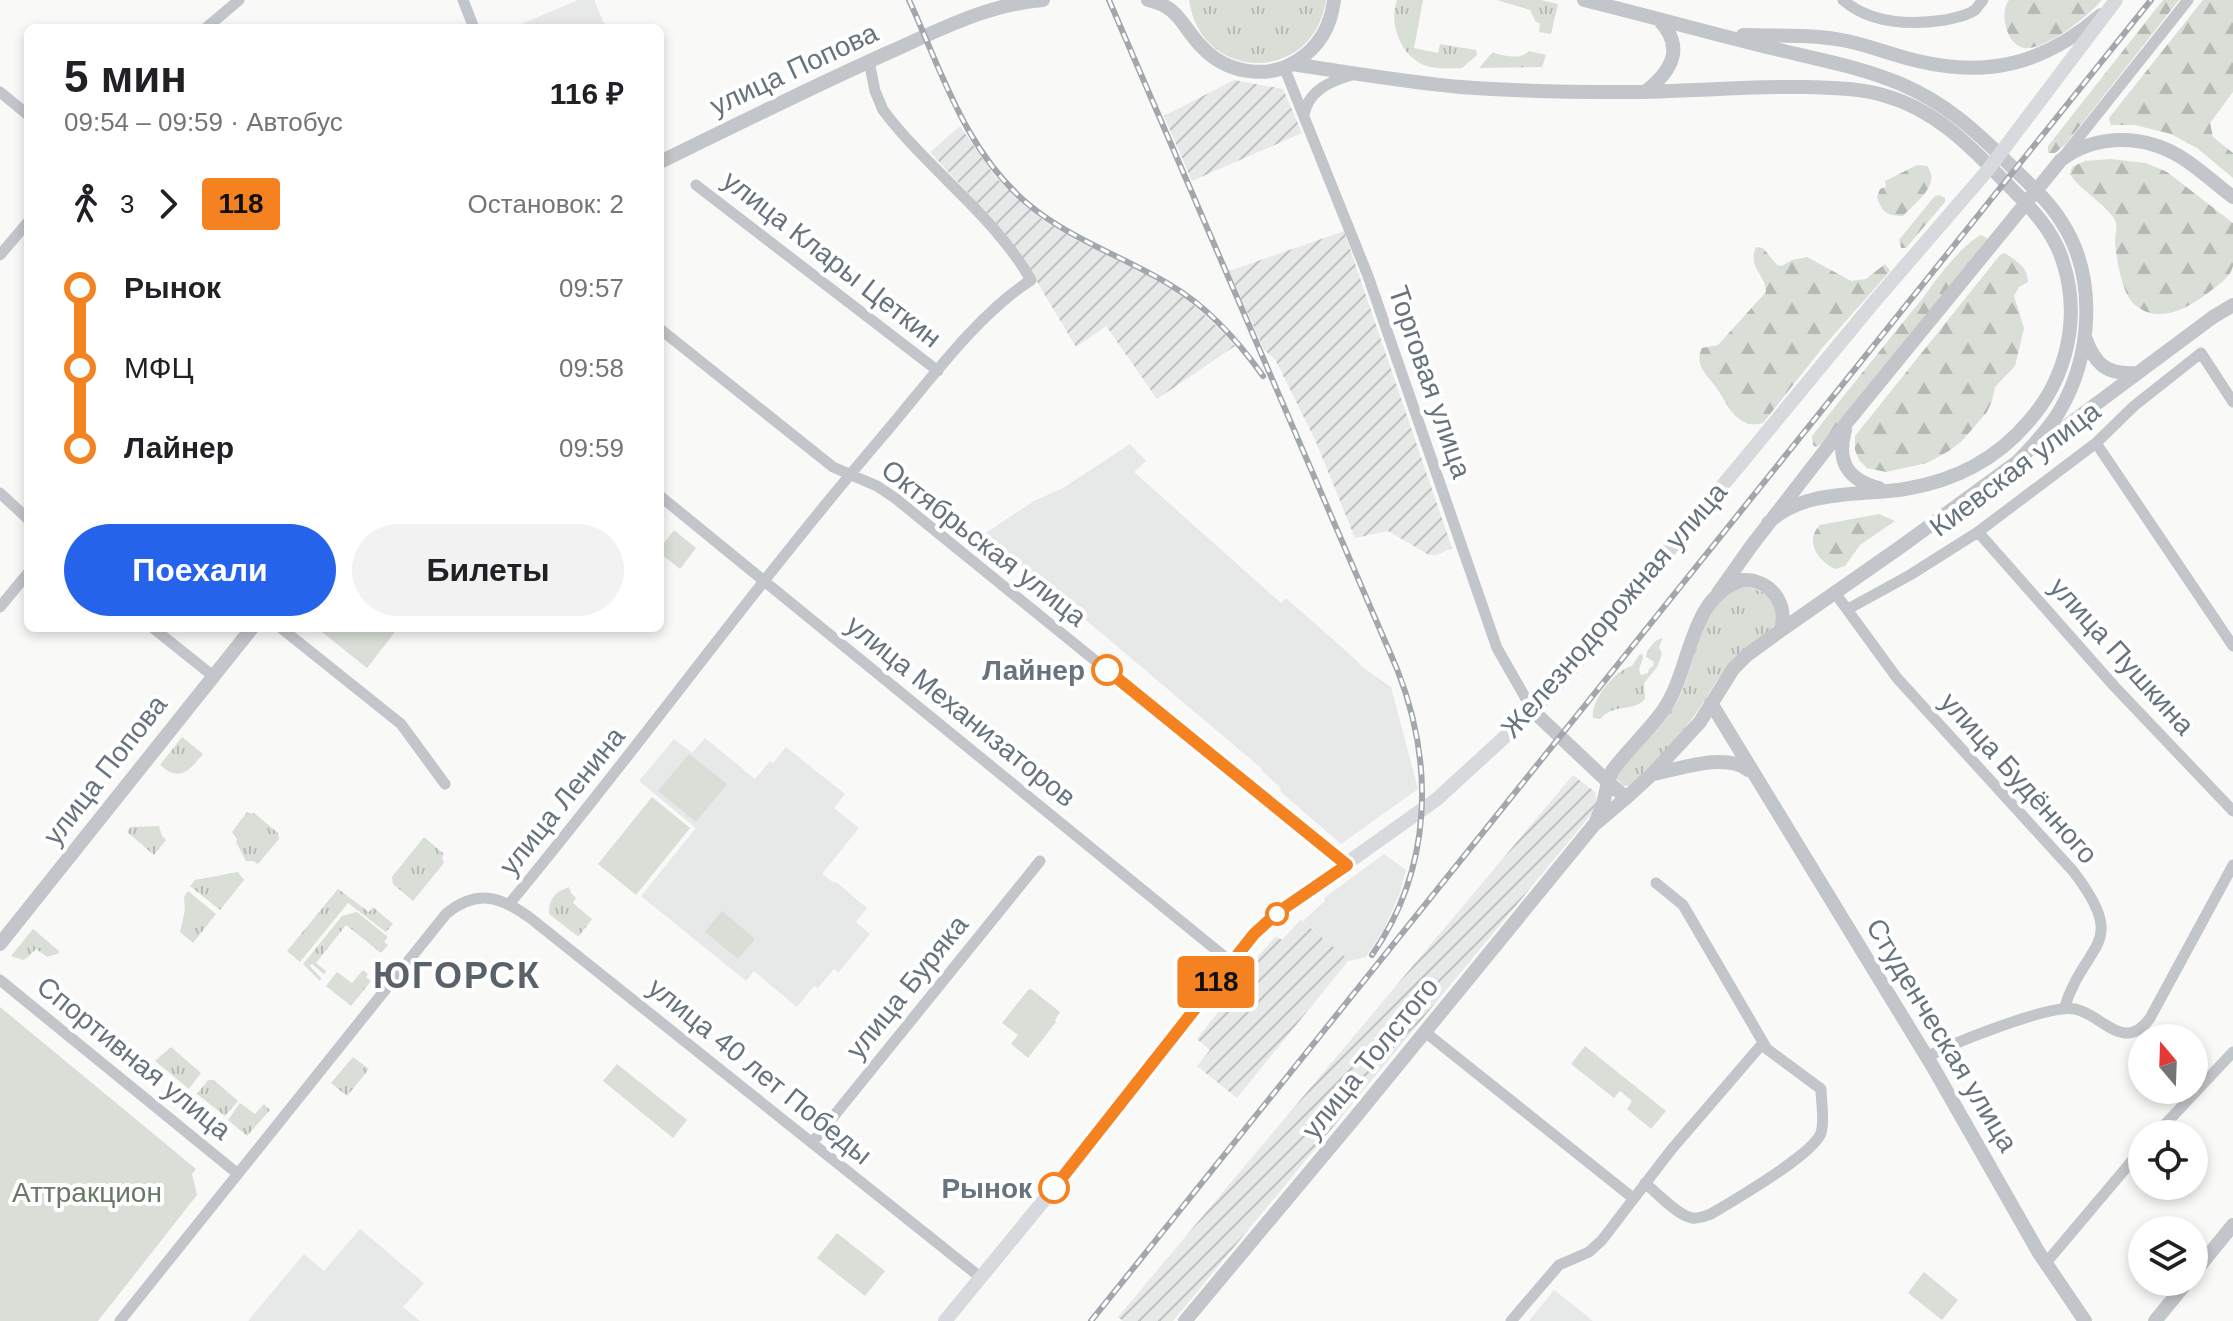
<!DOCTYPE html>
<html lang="ru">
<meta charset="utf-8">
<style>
body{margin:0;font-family:Helvetica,sans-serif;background:#f2f2f2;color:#202124;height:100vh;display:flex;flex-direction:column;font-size:30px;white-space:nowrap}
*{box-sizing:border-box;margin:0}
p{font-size:26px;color:#757577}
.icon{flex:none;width:44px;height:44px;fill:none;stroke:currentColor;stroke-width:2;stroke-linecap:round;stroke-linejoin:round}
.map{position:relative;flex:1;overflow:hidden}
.panel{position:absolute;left:24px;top:24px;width:640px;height:608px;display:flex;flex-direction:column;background:#fff;border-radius:12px;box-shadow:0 4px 12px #0003}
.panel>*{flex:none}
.badge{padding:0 16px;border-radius:6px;font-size:28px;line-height:52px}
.needle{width:52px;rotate:341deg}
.tools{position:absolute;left:2128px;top:1024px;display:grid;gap:16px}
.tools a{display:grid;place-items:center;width:80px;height:80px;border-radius:50%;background:#fff;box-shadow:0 4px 12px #0003;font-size:40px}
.map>.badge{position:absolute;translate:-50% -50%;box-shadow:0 0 0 4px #fff}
.legs{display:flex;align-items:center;gap:12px;height:88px;padding:0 40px;font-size:26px}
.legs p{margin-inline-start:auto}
.overview{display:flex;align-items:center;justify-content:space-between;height:136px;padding:0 40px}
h1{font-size:44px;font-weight:800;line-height:60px}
.action{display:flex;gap:16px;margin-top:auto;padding:16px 40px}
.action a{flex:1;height:92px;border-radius:48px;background:#2563eb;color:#fff;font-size:32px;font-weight:800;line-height:92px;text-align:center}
.action a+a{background:#f2f2f2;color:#202124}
ul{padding:0 40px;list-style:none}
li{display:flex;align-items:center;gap:28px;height:80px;font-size:30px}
li i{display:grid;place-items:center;width:12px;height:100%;margin:0 10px;background:currentColor}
li i::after{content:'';width:20px;height:20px;margin:-10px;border:6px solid;border-radius:50%;background:#fff}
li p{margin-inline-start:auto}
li:first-child i{background:linear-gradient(#0000 50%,currentColor 0)}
li:last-child i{background:linear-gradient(currentColor 50%,#0000 0)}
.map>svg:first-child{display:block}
</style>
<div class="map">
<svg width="2233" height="1321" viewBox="0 0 2233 1321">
<defs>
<pattern id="industrial-furrows" width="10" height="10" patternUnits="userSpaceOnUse" patternTransform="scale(2)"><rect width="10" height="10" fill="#e7e8e8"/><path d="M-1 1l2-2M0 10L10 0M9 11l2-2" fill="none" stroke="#bfc1c1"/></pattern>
<pattern id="grass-tufts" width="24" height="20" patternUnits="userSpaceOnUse" patternTransform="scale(2)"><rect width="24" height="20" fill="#d9ded7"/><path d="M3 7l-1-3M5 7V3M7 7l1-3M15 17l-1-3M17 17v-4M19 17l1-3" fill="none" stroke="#b4b9b4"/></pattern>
<pattern id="forest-firs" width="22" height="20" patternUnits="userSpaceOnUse" patternTransform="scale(2)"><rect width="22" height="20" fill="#d9ded7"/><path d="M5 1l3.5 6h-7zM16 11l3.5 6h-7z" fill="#b4b9b4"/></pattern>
</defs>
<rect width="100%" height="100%" fill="#f9f9f8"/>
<!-- built -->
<path fill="#e7e8e8" d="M 578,0 L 594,0 L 606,28 L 512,28 Z
M 1130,444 L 1146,461 L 1134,472 L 1281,603 L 1286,598 L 1356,660 L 1362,667 L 1391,687 L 1418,789 L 1341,844 L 1281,792 L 1280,787 L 1263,772 L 1261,768 L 984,534 L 1034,501 L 1063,488 Z
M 705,738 L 755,779 L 770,761 L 773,763 L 786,747 L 845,794 L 834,808 L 859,828 L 822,874 L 834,883 L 836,882 L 867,908 L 856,922 L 870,934 L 839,972 L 834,969 L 818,988 L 814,986 L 797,1007 L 754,971 L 746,981 L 641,896 L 696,828 L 639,781 L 674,739 L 692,753 Z
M 1384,854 L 1406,870 L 1399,895 L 1384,929 L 1366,957 L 1350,961 L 1303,921 L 1325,901 L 1324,898 Z
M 360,1229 L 424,1283 L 403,1307 L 420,1321 L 248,1321 L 304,1254 L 324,1271 Z
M 1554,1290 L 1582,1312 L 1593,1321 L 1529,1321 Z"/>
<!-- industrial -->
<path fill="url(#industrial-furrows)" d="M 1234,80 L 1283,89 L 1302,133 L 1192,181 L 1164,116 Z
M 960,126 L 996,178 L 1042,219 L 1074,239 L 1148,275 L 1184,296 L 1228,337 L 1235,346 L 1157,399 L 1106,326 L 1076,347 L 1030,270 L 996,223 L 930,152 Z
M 1344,231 L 1452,548 L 1437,555 L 1429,555 L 1388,531 L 1355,538 L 1316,442 L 1275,359 L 1264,350 L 1229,271 Z
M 1573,775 L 1595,792 L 1597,801 L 1594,811 L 1173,1321 L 1123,1321 L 1118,1317 Z
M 1301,920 L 1349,960 L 1237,1098 L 1197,1066 L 1210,1050 L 1197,1039 L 1234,992 L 1230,988 L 1276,936 L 1282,940 Z"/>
<!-- grass -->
<path fill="url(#grass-tufts)" d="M 1189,0 L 1326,0 C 1314,84 1201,84 1189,0 Z
M 1397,0 L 1423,0 L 1414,48 L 1438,53 L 1440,44 L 1476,50 L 1477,55 L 1462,68 C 1452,68 1440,69 1430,67 C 1402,60 1388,25 1397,0 Z
M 1497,0 L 1541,0 L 1558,4 L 1551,34 L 1539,32 L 1540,23 L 1536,22 L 1530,10 Z
M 1529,51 L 1546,55 L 1542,67 L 1479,68 L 1492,53 C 1505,55 1519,61 1529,51 Z
M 1742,587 C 1759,587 1782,600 1776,621 C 1772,634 1746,648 1735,658 C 1716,677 1705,703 1688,724 C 1672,745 1651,764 1633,783 L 1628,786 L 1623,786 L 1616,778 L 1618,772 C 1636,751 1660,730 1674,707 C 1695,673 1695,623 1726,595 C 1730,592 1737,589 1742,587 Z
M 1663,638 L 1659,647 L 1662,654 L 1657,667 L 1644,683 L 1645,699 C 1632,713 1616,702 1600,719 L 1593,718 C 1590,701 1615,670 1632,666 L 1639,655 L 1642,654 L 1643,658 C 1641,665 1637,669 1641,675 L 1648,673 L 1649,669 L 1654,665 L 1653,661 L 1646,657 C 1647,649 1655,639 1663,638 Z
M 182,737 L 203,754 C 189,770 181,783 160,765 Z
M 247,812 L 251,814 L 254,813 L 278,833 L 279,839 L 258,864 L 253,861 L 246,861 L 236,842 L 237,839 L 232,832 Z
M 159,826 L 162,836 L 166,840 L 154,855 L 127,832 L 131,827 Z
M 424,837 L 444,854 L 442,858 L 444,863 L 413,901 L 393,884 L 392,877 Z
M 238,872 L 244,880 L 220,910 L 190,886 L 195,880 Z
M 569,887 L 571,893 L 576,898 L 573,903 L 592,919 L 579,936 L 576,935 L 549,914 C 549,898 555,892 569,887 Z
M 338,889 L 369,912 L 373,907 L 393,924 L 386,932 L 348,903 L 300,962 L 287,951 Z
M 188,891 L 216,914 L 193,943 L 180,932 L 185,910 L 184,897 Z
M 357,912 L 388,937 L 384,942 L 388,945 L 381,953 L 346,925 L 316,963 L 326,971 L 324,974 L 312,964 L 310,966 L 321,978 L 320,981 L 303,964 L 342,916 Z
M 33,929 L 59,951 L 59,953 L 47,957 L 36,949 L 27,958 L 23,960 L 11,956 Z
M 363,970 L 368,974 L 366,977 L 371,981 L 351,1006 L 326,986 L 337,972 L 352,983 Z
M 171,1047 L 201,1073 L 189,1089 L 155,1061 Z
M 353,1057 L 369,1069 L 347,1096 L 331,1083 Z
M 208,1080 L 214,1080 L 238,1101 L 225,1116 L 197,1094 Z
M 240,1103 L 255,1114 L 264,1104 L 270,1110 L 247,1136 L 228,1120 Z"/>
<!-- forest -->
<path fill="url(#forest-firs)" d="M 2009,0 L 2102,0 C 2088,16 2051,46 2029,48 C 2008,51 1998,14 2009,0 Z
M 2163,0 L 2179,0 L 2065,145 L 2055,153 L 2048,153 L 2048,146 Z
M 2203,0 L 2233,0 L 2233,92 L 2210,123 L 2213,137 L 2233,153 L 2233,178 L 2197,148 L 2171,134 L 2135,125 L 2111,125 L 2109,118 Z
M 2111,159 L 2146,163 L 2167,172 L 2233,223 C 2233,236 2233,253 2233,266 C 2231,276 2221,283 2213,289 C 2192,306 2160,326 2135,305 C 2122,295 2116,257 2115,241 C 2115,236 2117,228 2116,223 C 2113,209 2079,190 2070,174 L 2072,167 L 2085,161 Z
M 1917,165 L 1927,166 C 1942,184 1915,203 1903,216 C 1888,216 1882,213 1877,197 L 1880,189 L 1886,187 L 1885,181 Z
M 1939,195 L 1945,198 L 1945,202 L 1906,248 L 1901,248 L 1899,240 L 1934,197 Z
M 1981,235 L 1987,238 L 1987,242 L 1824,442 L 1816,447 L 1813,445 L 1812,436 C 1848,390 1885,344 1922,299 C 1937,279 1959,247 1981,235 Z
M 1756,247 L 1763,248 L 1777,265 L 1782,266 L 1792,260 L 1807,257 L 1851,281 L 1866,279 L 1885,264 L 1890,271 L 1823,347 L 1763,423 C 1736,430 1728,404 1716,387 C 1706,374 1694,365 1702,348 L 1718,345 L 1766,292 C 1766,275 1747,267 1756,247 Z
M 2005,253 C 2016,261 2028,267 2028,282 L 2019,287 L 2014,296 L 2024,328 L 2015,366 L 1995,387 L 1992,401 L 1987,412 L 1962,441 L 1949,451 L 1927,463 L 1886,472 L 1867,468 L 1859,460 L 1855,450 L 1855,436 L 2000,255 Z
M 1879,514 L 1895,521 L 1860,545 L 1845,566 L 1835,569 C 1818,561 1804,541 1820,525 Z"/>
<!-- green -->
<path fill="#d9ded7" d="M 674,530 L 696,548 L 680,569 L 660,553 L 660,548 Z
M 317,628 L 398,628 L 367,668 Z
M 689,754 L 727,784 L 696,822 L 658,791 Z
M 652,797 L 690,828 L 636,895 L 598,864 Z
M 722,911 L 755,939 L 738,959 L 705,932 Z
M 1031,989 L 1060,1012 L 1055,1020 L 1056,1022 L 1028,1058 L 1011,1044 L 1018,1035 L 1002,1023 L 1028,990 Z
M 0,1007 L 196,1169 L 192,1174 L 197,1195 L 98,1321 L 0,1321 Z
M 1585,1046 L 1666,1111 L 1651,1129 L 1627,1109 L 1632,1101 L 1620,1091 L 1614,1098 L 1571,1064 Z
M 617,1064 L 687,1120 L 673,1138 L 603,1081 Z
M 837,1233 L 885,1271 L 865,1296 L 817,1258 Z
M 1924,1272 L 1958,1300 L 1942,1320 L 1908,1293 Z"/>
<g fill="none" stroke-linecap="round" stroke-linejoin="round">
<!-- minor -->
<path stroke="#c2c5c9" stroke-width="11" d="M 463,0 L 474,28
M 1843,0 C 1871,24 1911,25 1945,20 C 1954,18 1967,16 1975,10 C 1978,7 1980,3 1983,0
M 206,28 L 239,0
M 1284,67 L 1368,276 L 1497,648 L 1533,711
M 0,92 L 28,115
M 1304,115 C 1308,91 1330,81 1352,75
M 2064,156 L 2188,0
M 696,185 L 938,371
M 0,255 L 28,222
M 660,329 L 833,467 L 877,486 L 895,498 L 1347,865
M 2096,443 L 2233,646
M 0,493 L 28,519
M 660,496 L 1231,962
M 1978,532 L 2114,686 L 2233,811
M 1835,593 L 1897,678 L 2073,871 C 2131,947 2085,940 2064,1009
M 0,607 L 28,573
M 1848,609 L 1910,575 L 1978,532 L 2096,443 L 2134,406 L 2201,353 L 2233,402
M 153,628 L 213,676
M 281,628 L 401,724 L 445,784
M 510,903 C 637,750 752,589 881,438 C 925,387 975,316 1031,280 C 993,214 928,170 883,110 L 875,91 L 869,61
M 0,980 L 238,1174
M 1425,1032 L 1633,1198
M 1927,1057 C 1951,1044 2049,1004 2075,1009 C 2103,1015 2124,1054 2150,1018 L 2233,865
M 2156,1134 L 2233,1052
M 812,1143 L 1040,861
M 1645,1183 C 1656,1192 1678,1216 1692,1218 C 1699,1219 1705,1216 1711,1214 C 1734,1200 1813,1155 1821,1133 C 1825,1120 1821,1102 1821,1089 L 1767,1049 L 1683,905 L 1656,883
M 2045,1264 L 2142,1149
M 120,1321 L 446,914 C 476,889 500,896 529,917 L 980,1277
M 1511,1321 L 1559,1265 L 1589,1252 L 1602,1240 L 1671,1150 L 1763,1043"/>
<!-- tertiary -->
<path stroke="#c2c5c9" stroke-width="14" d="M 1148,0 C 1180,7 1182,27 1202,47 C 1226,73 1267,80 1297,61 C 1319,47 1331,26 1334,0
M 1584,0 C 1645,15 1706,32 1767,47 C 1811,58 1859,66 1901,84 C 1945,103 1975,130 2008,163 C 2026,181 2047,199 2061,221 C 2098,277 2092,356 2059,412 C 2047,431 2032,447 2016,463
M 1743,35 C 1778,36 1813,34 1847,41 C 1871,46 1895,56 1918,61 C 1990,78 2045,63 2101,15
M 1291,64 C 1347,72 1404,82 1460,87 C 1514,91 1570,92 1624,92 C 1685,92 1746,86 1808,87 C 1834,88 1860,88 1886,96 C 1936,110 1971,147 2006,183 C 2030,207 2053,229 2063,262 C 2081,317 2067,378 2029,421 C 1997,459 1954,481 1905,489 C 1860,496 1803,489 1768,523
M 1645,92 C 1672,71 1686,47 1658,19
M 660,162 C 737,124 814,86 892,51 C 941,29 989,4 1043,0
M 2085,337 C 2095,365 2107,375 2137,373
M 1845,430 C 1836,462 1848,480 1879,488
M 2041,445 L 2213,317 L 2233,305
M 1742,580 C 1770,578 1790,605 1780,631 L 1747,655 L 1733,669 L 1700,722 L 1652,774 L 1626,798 L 1608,782 L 1612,771 C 1628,749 1649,731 1664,709 C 1692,668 1688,598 1742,580 Z
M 1718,593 L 1752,545 L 1848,421 L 2061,160 C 2095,134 2142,134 2179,156 C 2198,167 2215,184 2233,197
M 1780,631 L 1899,548 L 2024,457
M 1711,703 L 1933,1067 L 2039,1253 L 2085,1321
M 1533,711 L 1608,782 L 1603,804 L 1595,824
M 1653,774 C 1679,769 1727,752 1748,770
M 0,944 L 252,628
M 2194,1273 L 2233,1225
M 1185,1321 L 1353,1120 L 1593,826 L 1626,798
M 2155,1321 L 2187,1282"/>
<!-- secondary -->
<path stroke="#d7dadd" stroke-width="14" d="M 945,1321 L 1054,1188 L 1254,934 L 1277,913 L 1437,799 L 1533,711 L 1577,662 L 1874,302 L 1987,171 L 2116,0"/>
<defs>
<path id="rail" d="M 909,0 C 942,72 965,151 1028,204 C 1071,240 1125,257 1172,286 C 1209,308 1238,341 1263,376
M 1109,0 L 1397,669 C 1435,765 1432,869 1372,955
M 1091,1321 L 2151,0"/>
</defs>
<!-- rail casing -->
<use href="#rail" stroke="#a2a7ad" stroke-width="6"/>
<!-- rail -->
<use href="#rail" stroke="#fff" stroke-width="3" stroke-dasharray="9" stroke-linecap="butt"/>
</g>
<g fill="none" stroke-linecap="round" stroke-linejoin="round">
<defs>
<path id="line-1" d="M 1054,1188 L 1254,934 L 1277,913 L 1347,865 L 1107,670"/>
</defs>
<!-- line-1 casing -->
<use href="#line-1" stroke="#fff" stroke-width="18"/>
<!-- line-1 -->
<use href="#line-1" stroke="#f58220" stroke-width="12"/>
</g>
<!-- markers -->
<g fill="#fff" stroke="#f58220" stroke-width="4">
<circle cx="1107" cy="670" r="14"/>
<circle cx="1277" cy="914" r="10"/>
<circle cx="1054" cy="1188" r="14"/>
</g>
<g text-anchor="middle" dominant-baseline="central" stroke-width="8" stroke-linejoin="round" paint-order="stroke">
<!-- street labels -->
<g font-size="28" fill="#67747f" stroke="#fff">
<text transform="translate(794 69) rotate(-25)">улица Попова</text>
<text transform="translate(832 259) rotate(38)">улица Клары Цеткин</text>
<text transform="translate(1430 382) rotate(71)">Торговая улица</text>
<text transform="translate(2015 469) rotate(-37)">Киевская улица</text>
<text transform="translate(984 543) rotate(38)">Октябрьская улица</text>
<text transform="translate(1614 610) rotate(-49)">Железнодорожная улица</text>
<text transform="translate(2122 656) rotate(48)">улица Пушкина</text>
<text transform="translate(961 711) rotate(39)">улица Механизаторов</text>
<text transform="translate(105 770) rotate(-52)">улица Попова</text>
<text transform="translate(2019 778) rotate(48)">улица Будённого</text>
<text transform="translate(562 801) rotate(-51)">улица Ленина</text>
<text transform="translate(907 987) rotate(-51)">улица Буряка</text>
<text transform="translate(1942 1035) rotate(59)">Студенческая улица</text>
<text transform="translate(134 1058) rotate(39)">Спортивная улица</text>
<text transform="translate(1370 1058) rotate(-51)">улица Толстого</text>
<text transform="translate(760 1071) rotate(39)">улица 40 лет Победы</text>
</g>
<!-- stop labels -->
<g font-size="28" font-weight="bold" fill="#67747f" stroke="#fff" text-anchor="end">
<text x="1085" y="670">Лайнер</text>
<text x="1032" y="1188">Рынок</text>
</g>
<!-- park labels -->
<g font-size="28" fill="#687866" stroke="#fff">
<text x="87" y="1192">Аттракцион</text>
</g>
<!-- district labels -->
<g font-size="36" font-weight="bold" letter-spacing="2" fill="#59626b" stroke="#fff">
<text x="457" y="975">ЮГОРСК</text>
</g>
</g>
</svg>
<div class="tools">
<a><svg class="needle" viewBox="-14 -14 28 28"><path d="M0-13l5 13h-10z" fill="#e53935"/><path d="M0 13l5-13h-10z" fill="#757577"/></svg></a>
<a><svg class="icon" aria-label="locate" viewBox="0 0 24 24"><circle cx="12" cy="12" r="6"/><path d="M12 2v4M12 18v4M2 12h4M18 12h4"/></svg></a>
<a><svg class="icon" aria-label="layers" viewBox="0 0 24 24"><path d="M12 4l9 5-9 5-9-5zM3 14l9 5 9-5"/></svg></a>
</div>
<b class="badge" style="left:1216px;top:982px;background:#f58220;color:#111">118</b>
<section class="panel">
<div class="overview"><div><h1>5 мин</h1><p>09:54 – 09:59 · Автобус</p></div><b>116 ₽</b></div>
<div class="legs"><svg class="icon" aria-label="walk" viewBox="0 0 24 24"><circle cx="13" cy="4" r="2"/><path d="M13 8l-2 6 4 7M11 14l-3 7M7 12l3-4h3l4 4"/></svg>3<svg class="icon" aria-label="forward" viewBox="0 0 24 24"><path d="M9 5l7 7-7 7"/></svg><b class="badge" style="background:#f58220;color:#111">118</b><p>Остановок: 2</p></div>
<ul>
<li><i style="color:#f58220"></i><b>Рынок</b><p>09:57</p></li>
<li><i style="color:#f58220"></i><span>МФЦ</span><p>09:58</p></li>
<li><i style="color:#f58220"></i><b>Лайнер</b><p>09:59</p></li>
</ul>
<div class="action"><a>Поехали</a><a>Билеты</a></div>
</section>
</div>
